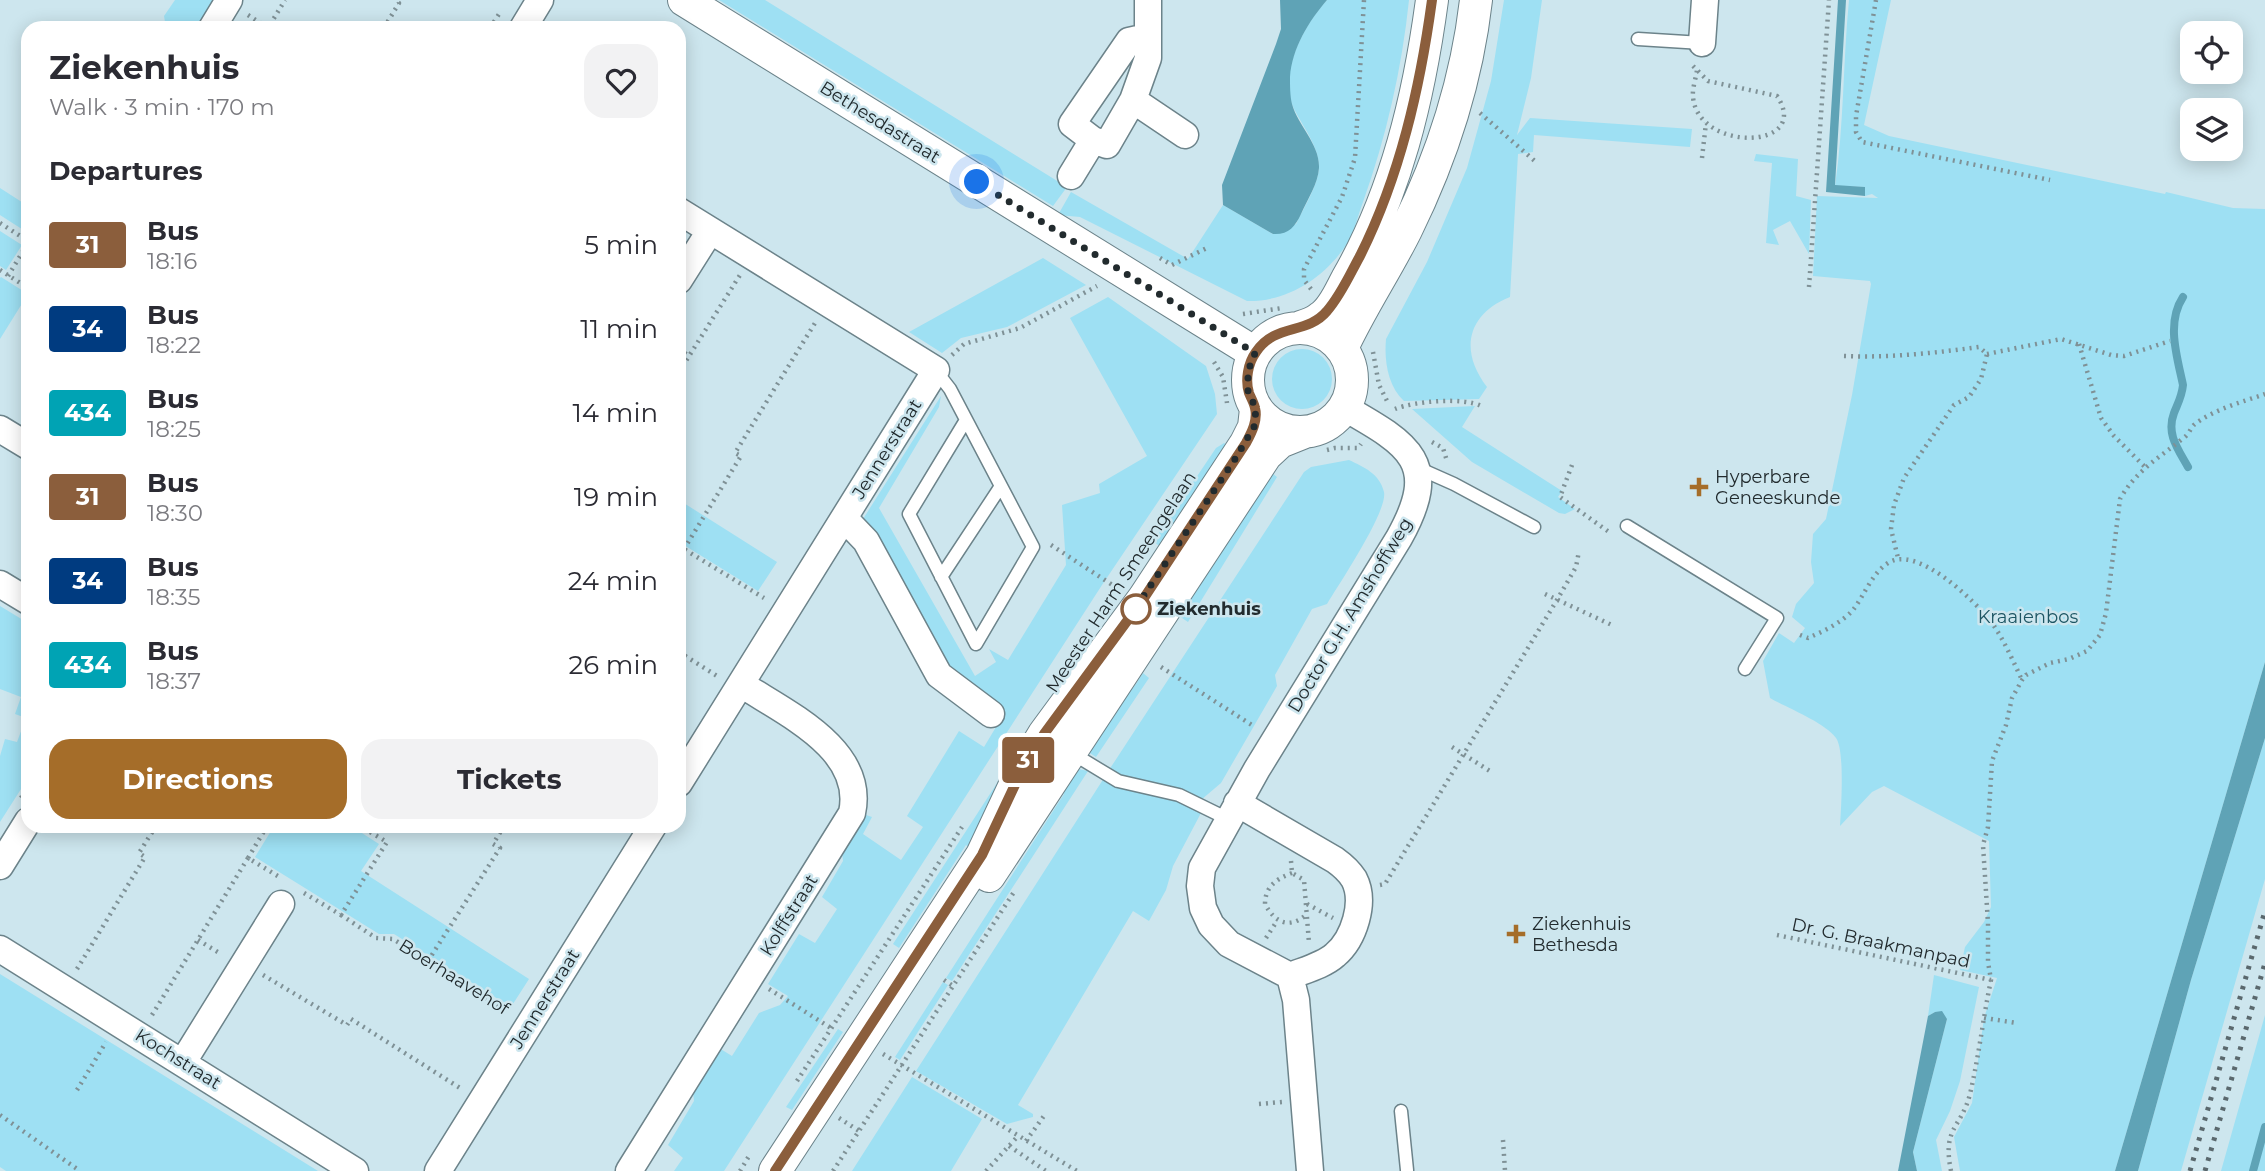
<!DOCTYPE html>
<meta charset="utf-8">
<style>
body{margin:0;font-family:Montserrat,sans-serif;background:#f2f2f3;color:#2b2b33;height:100vh;display:flex;flex-direction:column;font-size:26px;white-space:nowrap}
*{box-sizing:border-box;margin:0}
p{font-size:23px;color:#7c7c81}
.icon{flex:none;width:38px;height:38px;fill:none;stroke:currentColor;stroke-width:2;stroke-linecap:round;stroke-linejoin:round}
.map{position:relative;flex:1;overflow:hidden}
.side{position:absolute;left:21px;top:21px;width:665px;height:812px;display:flex;flex-direction:column;background:#fff;border-radius:21px;box-shadow:0 4px 18px #0003}
.side>*{flex:none}
.badge{padding:0 14px;border-radius:5px;font-size:24px;line-height:46px}
.tools{position:absolute;left:2180px;top:21px;display:grid;gap:14px}
.tools a{display:grid;place-items:center;width:63px;height:63px;border-radius:14px;background:#fff;box-shadow:0 4px 18px #0003;font-size:35px}
.you{position:absolute;width:35px;height:35px;margin:-18px;border:5px solid #fff;border-radius:50%;background:#1a73e8;box-shadow:0 0 0 10px #1a73e833}
.map>.badge{position:absolute;translate:-50% -50%;box-shadow:0 0 0 4px #fff}
h2{padding:0 28px;font-size:26px;line-height:63px}
.round{display:grid;place-items:center;flex:none;width:74px;height:74px;border-radius:21px;background:#f2f2f3}
.headline{display:flex;align-items:center;justify-content:space-between;height:119px;padding:0 28px}
h1{font-size:33px;font-weight:700;line-height:52px}
.cta{display:flex;gap:14px;margin-top:auto;padding:14px 28px}
.cta a{flex:1;height:80px;border-radius:21px;background:#a56d29;color:#fff;font-size:28px;font-weight:700;line-height:80px;text-align:center}
.cta a+a{background:#f2f2f3;color:#2b2b33}
ul{padding:0;list-style:none}
li{display:flex;align-items:center;gap:21px;height:84px;padding:0 28px}
li div{flex:1}
li b{display:block;font-size:26px}
li em{font-style:normal}
li .badge{min-width:77px;font-weight:700;text-align:center}
.map>svg:first-child{display:block}
</style>
<div class="map">
<svg width="2265" height="1171" viewBox="0 0 2265 1171">
<rect width="100%" height="100%" fill="#cde6ee"/>
<!-- green -->
<path fill="#9ee0f3" d="M 175,0 L 214,0 L 198,28 L 166,28 L 164,16 Z
M 719,0 L 765,0 L 1067,187 L 1053,206 Z
M 1327,0 L 1409,0 C 1402,68 1386,138 1363,202 C 1358,215 1355,230 1348,242 C 1326,277 1288,302 1247,301 L 1080,217 L 1058,215 L 1071,192 L 1188,259 L 1223,205 L 1273,234 L 1296,224 C 1304,207 1317,187 1319,169 C 1320,148 1303,127 1294,109 C 1277,74 1304,25 1327,0 Z
M 1504,0 L 1542,0 L 1531,78 L 1517,135 L 1530,118 L 1692,129 L 1690,147 L 1534,135 L 1533,152 L 1518,154 L 1510,297 C 1467,314 1459,351 1487,387 L 1479,399 L 1404,401 C 1388,386 1384,361 1386,339 L 1427,262 L 1467,168 L 1491,81 Z
M 1849,0 L 1891,0 L 1864,125 L 1889,136 L 2165,194 L 2166,192 L 2233,208 L 2265,209 L 2265,662 L 2115,1171 L 1960,1171 L 1954,1137 L 1972,1103 L 1984,1018 L 1997,978 L 1960,970 L 1965,947 L 1984,922 L 1991,907 L 1989,841 L 1884,786 L 1872,792 L 1840,826 C 1841,809 1845,750 1836,738 C 1824,722 1789,709 1770,698 L 1763,661 L 1779,633 L 1794,643 L 1805,628 L 1792,617 L 1796,604 L 1814,583 L 1811,562 L 1813,534 L 1826,519 L 1852,395 L 1871,284 L 1870,281 L 1813,276 L 1817,196 L 1878,198 L 1872,194 L 1865,196 L 1865,187 L 1835,186 C 1844,126 1843,61 1849,0 Z
M 1756,154 L 1798,159 L 1796,196 L 1811,200 L 1809,254 L 1790,221 L 1773,230 L 1779,245 L 1766,243 L 1772,163 L 1754,161 Z
M 0,188 L 28,206 L 28,233 L 0,215 Z
M 0,231 L 22,245 L 6,270 L 0,266 Z
M 1043,258 L 1086,285 L 1007,327 L 961,338 L 942,353 L 909,332 Z
M 1,277 L 28,294 L 0,339 L 0,278 Z
M 1108,297 L 1206,366 L 1215,394 L 1217,414 L 1102,585 L 724,1171 L 674,1171 L 683,1158 L 668,1145 L 694,1101 L 693,1092 L 719,1048 L 732,1056 L 759,1013 L 780,1005 L 788,996 L 768,984 L 799,934 L 815,943 L 837,909 L 822,897 L 843,861 L 842,851 L 862,819 L 866,815 L 872,817 L 863,834 L 901,860 L 923,827 L 907,816 L 959,731 L 984,747 L 1002,717 L 941,668 L 863,519 L 941,396 L 939,407 L 879,508 L 975,676 L 996,662 L 989,649 L 1008,660 L 1066,565 L 1062,505 L 1100,493 L 1099,484 L 1147,456 L 1070,318 Z
M1272 379a30 30 0 1 1 60 0a30 30 0 1 1-60 0Z
M 1475,406 L 1462,427 L 1562,491 L 1558,497 L 1575,509 L 1565,514 L 1559,513 L 1472,462 L 1412,409 Z
M 1224,443 L 1234,450 L 1160,546 L 1153,542 L 1216,448 Z
M 1349,460 C 1364,467 1380,474 1384,492 C 1388,511 1339,584 1327,604 L 1312,609 L 1275,675 L 1277,686 L 1221,783 L 1201,800 L 1119,777 L 1109,770 L 1304,472 L 1311,467 Z
M 1268,470 L 1277,477 L 1188,622 L 1179,616 L 1229,528 Z
M 679,500 L 777,562 L 758,591 L 679,542 Z
M 0,606 L 28,623 L 28,778 L 0,822 L 0,756 L 5,739 L 17,742 L 26,718 L 15,714 L 21,697 L 0,689 Z
M 1143,673 L 1149,678 L 1096,757 L 1085,750 C 1103,723 1126,701 1143,673 Z
M 1030,732 L 974,851 L 966,845 L 899,948 L 893,944 Z
M 2265,738 L 2265,879 L 2181,1171 L 2138,1171 L 2191,980 Z
M 1074,768 L 1088,771 L 952,981 L 946,978 L 1064,794 L 1058,789 Z
M 1104,778 L 1188,802 L 1201,813 L 1173,866 L 1166,890 L 1149,921 L 1133,911 L 1018,1105 L 1033,1114 L 1033,1117 L 1007,1124 L 916,1071 Z
M 274,826 L 351,826 L 379,844 L 361,871 L 529,979 L 511,1007 L 394,934 L 379,934 L 255,857 Z
M 0,974 L 318,1171 L 6,1171 L 0,1167 Z
M 1934,975 L 1979,987 L 1960,1081 L 1950,1111 L 1936,1140 L 1942,1171 L 1917,1171 L 1913,1152 L 1947,1019 L 1935,1012 L 1928,1016 Z
M 943,982 L 948,985 L 900,1060 L 895,1057 Z
M 2265,1015 L 2265,1171 L 2221,1171 Z
M 838,1029 L 843,1032 L 792,1110 L 786,1107 Z
M 912,1077 L 982,1119 L 951,1171 L 852,1171 Z"/>
<!-- water -->
<path fill="#5fa3b6" d="M 1280,0 L 1327,0 C 1309,21 1292,48 1290,77 C 1290,85 1290,96 1292,104 C 1298,126 1320,144 1319,168 C 1318,184 1307,200 1301,214 C 1295,227 1288,235 1273,234 L 1223,205 L 1222,185 L 1276,44 L 1281,29 Z
M 1838,0 L 1846,0 L 1835,185 L 1865,187 L 1865,196 L 1826,192 Z
M 2265,662 L 2265,738 L 2191,980 L 2138,1171 L 2115,1171 Z
M 1942,1011 L 1947,1019 L 1913,1152 L 1917,1171 L 1898,1171 L 1928,1016 L 1935,1012 Z"/>
<g fill="none" stroke-linecap="round" stroke-linejoin="round">
<!-- stream -->
<path stroke="#5fa3b6" stroke-width="8" d="M 2183,297 C 2166,323 2177,356 2183,385 C 2182,396 2178,403 2174,413 C 2166,434 2178,449 2188,467
M 2253,1171 L 2265,1127"/>
<defs>
<path id="service" d="M 1638,39 L 1702,43
M 936,371 L 950,389 L 1033,547 L 976,644 L 909,514 L 966,420
M 1418,468 L 1454,484 L 1534,527
M 1627,526 L 1777,618 L 1745,669
M 941,577 L 1001,486
M 1070,752 L 1118,781 L 1179,795 L 1228,819
M 1401,1111 L 1407,1170"/>
<path id="minor" d="M 212,28 L 229,0
M 523,28 L 540,0
M 1702,43 L 1705,0
M 1133,100 L 1185,135
M 1093,140 L 1072,124 L 1129,41 L 1147,37
M 1071,176 L 1093,140 L 1107,145 L 1133,100 L 1148,58 L 1148,0
M 679,211 L 936,370 L 679,783
M 679,280 L 710,231
M 0,429 L 28,446
M 844,518 L 866,541 L 939,675 L 991,714
M 0,584 L 28,601
M 1237,803 L 1335,860 C 1342,865 1349,871 1354,879 C 1366,902 1354,939 1335,955 C 1324,965 1305,970 1290,976
M 0,866 L 28,821
M 0,949 L 355,1171
M 183,1062 L 281,904
M 438,1171 L 653,826
M 629,1171 L 852,813 C 866,749 785,713 741,684
M 1310,1171 L 1296,1000 L 1290,976 L 1229,944 L 1211,925 L 1203,908 L 1200,886 L 1202,868 L 1257,769 L 1399,538 C 1441,463 1410,445 1345,408"/>
<path id="tertiary" d="M 684,0 L 1255,353
M 1301,327 C 1307,325 1315,322 1320,318 C 1333,310 1340,292 1347,279 C 1396,194 1419,97 1432,0
M1248 380a52 52 0 1 1 104 0a52 52 0 1 1-104 0Z
M 1342,348 C 1361,307 1386,270 1406,230 C 1441,159 1467,79 1476,0
M 989,876 L 1266,455 L 1280,442 L 1305,432
M 775,1171 L 982,855 L 1021,772 L 1044,734 L 1144,598 L 1246,443 L 1254,427 L 1256,409"/>
</defs>
<!-- service casing -->
<use href="#service" stroke="#6c838a" stroke-width="15"/>
<!-- minor casing -->
<use href="#minor" stroke="#6c838a" stroke-width="29"/>
<!-- tertiary casing -->
<use href="#tertiary" stroke="#6c838a" stroke-width="34"/>
<!-- path -->
<path stroke="#7f9196" stroke-width="4.5" stroke-dasharray="2 5" stroke-linecap="butt" d="M 1876,0 L 1856,116 L 1856,132 L 1862,142 L 2050,180
M 248,15 L 268,28 L 285,0
M 384,28 L 399,3 L 396,0
M 490,28 L 501,11
M 1693,66 L 1708,81 L 1777,96 C 1813,150 1698,153 1693,97 C 1692,89 1696,78 1697,70
M 1480,113 L 1537,163
M 1702,158 L 1706,123
M 0,223 L 28,241
M 1160,258 L 1172,265 L 1209,247
M 0,270 L 28,288
M 8,276 L 28,243
M 1809,287 L 1829,0
M 1311,289 L 1304,280 L 1304,269 L 1342,197 L 1355,158 L 1364,0
M 1243,314 L 1282,308
M 2079,344 L 2101,418 L 2114,436 L 2145,467
M 679,349 L 689,356
M 1373,352 L 1379,385 L 1387,401 L 1385,403
M 1987,354 L 2061,339 L 2111,355 L 2124,356 L 2170,341
M 952,355 L 964,344 L 1020,328 L 1097,286
M 1844,356 C 1890,358 1934,353 1979,347 L 1987,354 L 1981,379 L 1969,397 L 1954,405 L 1904,478 L 1894,505 L 1891,529 L 1898,558
M 1214,362 L 1223,377 L 1227,403
M 679,372 L 740,275
M 1395,409 C 1415,401 1463,397 1481,406
M 1432,442 L 1443,448 L 1447,461
M 1327,450 L 1335,448 L 1358,448 L 1361,444
M 1572,465 L 1560,497 L 1609,532
M 1051,545 L 1117,588
M 679,546 L 764,598
M 684,549 L 741,456 L 735,453 L 815,323
M 1545,594 L 1614,626
M 1800,635 L 1808,638 C 1824,631 1841,623 1853,610 C 1864,596 1872,573 1888,563 C 1917,544 1975,601 1992,623 C 2004,640 2013,661 2022,680
M 679,652 L 717,676
M 1161,667 L 1255,727
M 1452,747 L 1493,773
M 21,798 L 28,786
M 267,826 L 248,858 L 281,878
M 1291,861 L 1292,873 L 1304,880 L 1309,943
M 1292,873 C 1276,879 1265,887 1265,904 C 1275,923 1289,929 1306,915
M 1380,885 L 1385,884 L 1557,600 L 1576,567 L 1579,551
M 304,893 L 341,915 L 387,842 L 360,826
M 1307,904 L 1333,918
M 341,915 L 376,938 L 393,939 L 508,1012
M 1777,935 L 1991,980
M 1266,938 L 1277,921
M 198,940 L 221,954
M 428,961 L 500,848 L 493,844 L 504,826
M 77,969 L 145,857 L 139,853 L 156,826
M 263,975 L 347,1025 L 351,1019 L 460,1088
M 944,980 L 953,986
M 769,989 L 831,1028
M 152,1015 L 248,858
M 1984,1018 L 2017,1023
M 883,1054 L 1077,1171
M 797,1081 L 962,827
M 77,1090 L 106,1042
M 1259,1104 L 1282,1102
M 0,1115 L 80,1171
M 839,1118 L 859,1131
M 1503,1140 L 1505,1171
M 1026,1141 L 1046,1113
M 1009,1146 L 1046,1171
M 740,1171 L 749,1156
M 833,1171 L 1014,892
M 986,1171 L 1018,1136
M 1951,1171 C 1942,1127 1961,1129 1970,1094 C 1979,1056 1983,1018 1991,980 L 1988,962 L 1988,923 L 1983,845 L 1988,827 L 1992,761 L 2006,725 L 2012,698 L 2022,680 L 2026,675 L 2050,663 L 2069,659 L 2087,651 L 2100,635 L 2106,613 L 2120,499 C 2137,469 2161,457 2186,436 C 2190,432 2191,427 2195,424 C 2215,409 2242,402 2265,394"/>
<!-- service -->
<use href="#service" stroke="#fff" stroke-width="12"/>
<!-- minor -->
<use href="#minor" stroke="#fff" stroke-width="26"/>
<!-- tertiary -->
<use href="#tertiary" stroke="#fff" stroke-width="32"/>
<!-- rail -->
<path stroke="#5a686d" stroke-width="5" stroke-dasharray="3.5 7" stroke-linecap="butt" d="M 2190,1171 L 2265,911
M 2205,1171 L 2265,963"/>
</g>
<g fill="none" stroke-linecap="round" stroke-linejoin="round">
<defs>
<path id="line" d="M 775,1171 L 982,855 L 1021,772 L 1044,734 L 1144,598 L 1246,443 C 1252,432 1258,420 1255,408 C 1254,403 1251,398 1249,393 C 1245,380 1248,363 1256,352 C 1275,323 1307,335 1327,311 C 1341,295 1350,274 1360,256 C 1400,176 1420,88 1432,0"/>
</defs>
<!-- line casing -->
<use href="#line" stroke="#fff" stroke-width="16"/>
<!-- line -->
<use href="#line" stroke="#8b5e3c" stroke-width="10"/>
<!-- walk -->
<path stroke="#222b2e" stroke-width="7" stroke-dasharray="0 12.6" d="M 977,182 L 1255,353 L 1248,371 L 1248,391 L 1256,409 L 1254,427 L 1235,459 L 1129,618 L 1136,609"/>
</g>
<!-- markers -->
<g fill="#a56d29" stroke="#cde6ee" stroke-width="2.5">
<path d="M1695.5 476.5h7v7h7v7h-7v7h-7v-7h-7v-7h7z"/>
<path d="M1512.5 923.5h7v7h7v7h-7v7h-7v-7h-7v-7h7z"/>
</g>
<circle fill="#fff" stroke="#8b5e3c" stroke-width="3.5" cx="1136" cy="609" r="14"/>
<g text-anchor="middle" dominant-baseline="central" stroke-width="5" stroke-linejoin="round" paint-order="stroke">
<!-- street labels -->
<g font-size="18" fill="#222b2e" stroke="#cde6ee">
<text transform="translate(880 122) rotate(32)">Bethesdastraat</text>
<text transform="translate(887 449) rotate(-58)">Jennerstraat</text>
<text transform="translate(1121 582) rotate(-57)">Meester Harm Smeengelaan</text>
<text transform="translate(1350 615) rotate(-59)">Doctor G.H. Amshoffweg</text>
<text transform="translate(789 915) rotate(-58)">Kolffstraat</text>
<text transform="translate(1881 943) rotate(12)">Dr. G. Braakmanpad</text>
<text transform="translate(454 977) rotate(32)">Boerhaavehof</text>
<text transform="translate(545 999) rotate(-58)">Jennerstraat</text>
<text transform="translate(178 1059) rotate(32)">Kochstraat</text>
</g>
<!-- poi labels -->
<g font-size="18" fill="#222b2e" stroke="#cde6ee" text-anchor="start">
<text x="1715" y="477">Hyperbare<tspan x="1715" dy="21">Geneeskunde</tspan></text>
<text x="1532" y="924">Ziekenhuis<tspan x="1532" dy="21">Bethesda</tspan></text>
</g>
<!-- stop labels -->
<g font-size="18" font-weight="bold" fill="#222b2e" stroke="#cde6ee" text-anchor="start">
<text x="1157" y="609">Ziekenhuis</text>
</g>
<!-- park labels -->
<g font-size="18" fill="#1c5563" stroke="#cde6ee">
<text x="2028" y="617">Kraaienbos</text>
</g>
</g>
</svg>
<div class="tools">
<a><svg class="icon" aria-label="locate" viewBox="0 0 24 24"><circle cx="12" cy="12" r="6"/><path d="M12 2v4M12 18v4M2 12h4M18 12h4"/></svg></a>
<a><svg class="icon" aria-label="layers" viewBox="0 0 24 24"><path d="M12 4l9 5-9 5-9-5zM3 14l9 5 9-5"/></svg></a>
</div>
<div class="you" style="left:977px;top:182px"></div>
<b class="badge" style="left:1028px;top:760px;background:#8b5e3c;color:#fff">31</b>
<section class="side">
<div class="headline"><div><h1>Ziekenhuis</h1><p>Walk · 3 min · 170 m</p></div><a class="round"><svg class="icon" aria-label="heart" viewBox="0 0 24 24"><path d="M12 20l-8-8c-3-5 5-10 8-4 3-6 11-1 8 4z"/></svg></a></div>
<h2>Departures</h2>
<ul>
<li><span class="badge" style="background:#8b5e3c;color:#fff">31</span><div><b>Bus</b><p>18:16</p></div><em>5 min</em></li>
<li><span class="badge" style="background:#003b80;color:#fff">34</span><div><b>Bus</b><p>18:22</p></div><em>11 min</em></li>
<li><span class="badge" style="background:#00a3b4;color:#fff">434</span><div><b>Bus</b><p>18:25</p></div><em>14 min</em></li>
<li><span class="badge" style="background:#8b5e3c;color:#fff">31</span><div><b>Bus</b><p>18:30</p></div><em>19 min</em></li>
<li><span class="badge" style="background:#003b80;color:#fff">34</span><div><b>Bus</b><p>18:35</p></div><em>24 min</em></li>
<li><span class="badge" style="background:#00a3b4;color:#fff">434</span><div><b>Bus</b><p>18:37</p></div><em>26 min</em></li>
</ul>
<div class="cta"><a>Directions</a><a>Tickets</a></div>
</section>
</div>
